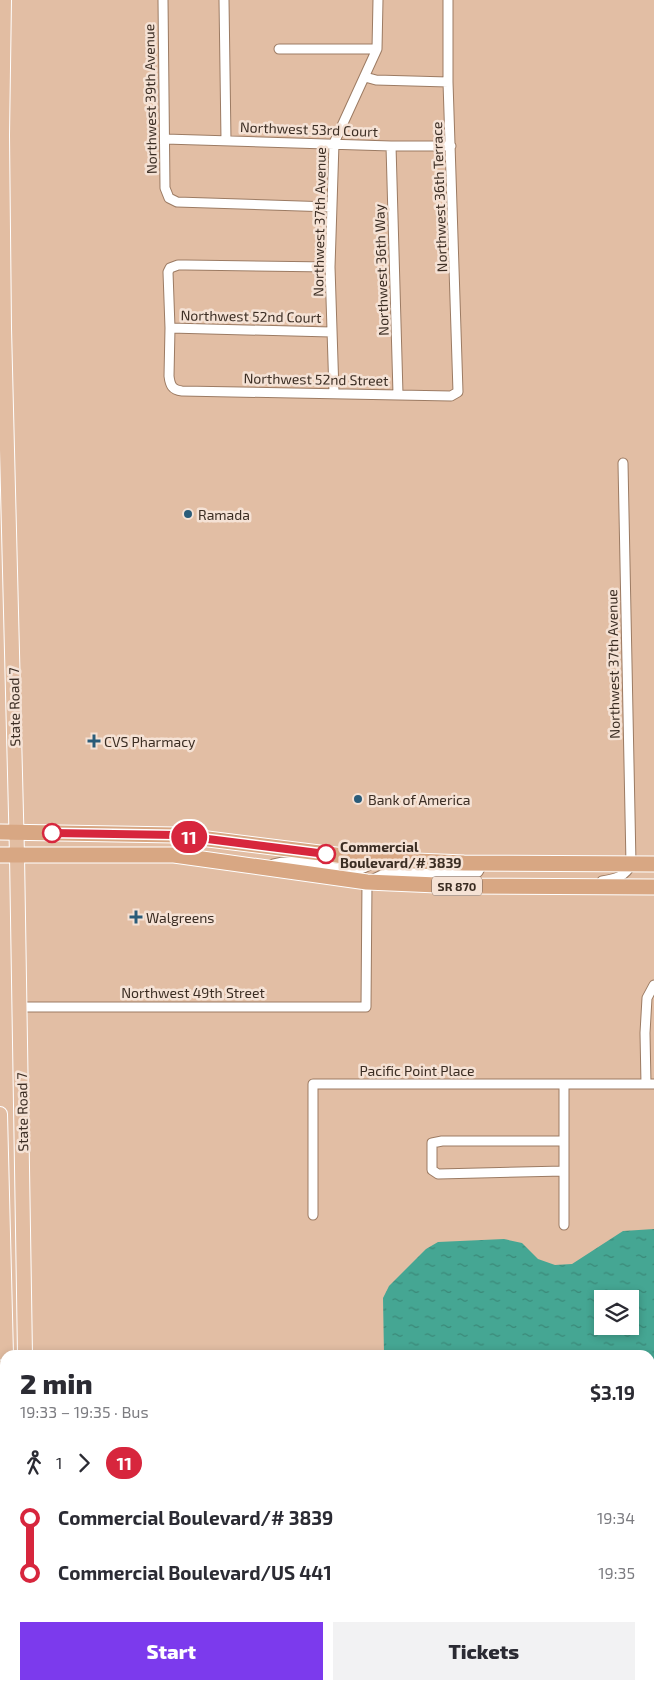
<!DOCTYPE html>
<meta charset="utf-8">
<style>
body{margin:0;font-family:"Exo 2",sans-serif;background:#f2f2f3;color:#2b2b33;height:100vh;display:flex;flex-direction:column;font-size:19px;white-space:nowrap}
*{box-sizing:border-box;margin:0}
p{font-size:16px;color:#7c7c81}
.icon{flex:none;width:28px;height:28px;fill:none;stroke:currentColor;stroke-width:2;stroke-linecap:round;stroke-linejoin:round}
.map{position:relative;flex:1;overflow:hidden}
.side{position:absolute;left:0px;top:1350px;width:655px;height:340px;display:flex;flex-direction:column;background:#fff;border-radius:15px 15px 0 0;box-shadow:0 2px 8px #0003}
.side>*{flex:none}
.badge{padding:0 10px;border-radius:16px;font-size:18px;line-height:32px}
.fabs{position:absolute;left:594px;top:1290px;display:grid;gap:10px}
.fabs a{display:grid;place-items:center;width:45px;height:45px;border-radius:0px;background:#fff;box-shadow:0 2px 8px #0003;font-size:25px}
.map>.badge{position:absolute;translate:-50% -50%;box-shadow:0 0 0 2px #fff}
.legs{display:flex;align-items:center;gap:8px;height:55px;padding:0 20px;font-size:16px}
.legs p{margin-inline-start:auto}
.headline{display:flex;align-items:center;justify-content:space-between;height:85px;padding:0 20px}
h1{font-size:28px;font-weight:800;line-height:38px}
.action{display:flex;gap:10px;margin-top:auto;padding:10px 20px}
.action a{flex:1;height:58px;border-radius:0px;background:#7c3aed;color:#fff;font-size:20px;font-weight:800;line-height:58px;text-align:center}
.action a+a{background:#f2f2f3;color:#2b2b33}
ul{padding:0 20px;list-style:none}
li{display:flex;align-items:center;gap:18px;height:55px;font-size:19px}
li i{display:grid;place-items:center;width:8px;height:100%;margin:0 6px;background:currentColor}
li i::after{content:'';width:12px;height:12px;margin:-6px;border:4px solid;border-radius:50%;background:#fff}
li p{margin-inline-start:auto}
li:first-child i{background:linear-gradient(#0000 50%,currentColor 0)}
li:last-child i{background:linear-gradient(currentColor 50%,#0000 0)}
.map>svg:first-child{display:block}
</style>
<div class="map">
<svg width="654" height="1690" viewBox="0 0 654 1690">
<defs>
<pattern id="water-ripples" width="26" height="14" patternUnits="userSpaceOnUse" patternTransform="scale(1.25)"><rect width="26" height="14" fill="#45a693"/><path d="M2 4q2-2 4 0t4 0M15 11q2-2 4 0t4 0" fill="none" stroke="#3b8878"/></pattern>
</defs>
<rect width="100%" height="100%" fill="#e2bea4"/>
<!-- water -->
<path fill="url(#water-ripples)" fill-rule="evenodd" d="M 654,1229 L 654,1491 L 650,1494 L 650,1355 L 384,1355 L 383,1298 L 389,1286 L 426,1249 L 438,1242 L 504,1239 L 522,1243 L 538,1259 L 555,1265 L 572,1264 L 623,1231 ZM 602,1299 L 630,1299 L 630,1326 L 602,1326 Z"/>
<g fill="none" stroke-linecap="round" stroke-linejoin="round">
<defs>
<path id="minor" d="M 163,0 L 165,188 L 169,198 L 177,202 L 331,207
M 224,0 L 226,140
M 279,49 L 377,49
M 365,77 L 376,80 L 448,82
M 165,139 L 391,146 L 451,146
M 391,146 L 398,394
M 330,267 L 186,265 L 178,265 L 170,268 L 168,272 L 170,328 L 169,376 C 170,385 172,390 182,391 L 451,396 L 458,392 L 448,82 L 448,0
M 170,328 L 331,332
M 334,393 L 330,267 L 334,143 L 377,49 L 378,0
M 272,867 L 273,864 C 301,856 332,872 359,869 C 365,869 371,864 377,861
M 602,881 C 614,879 626,877 631,864 L 623,463
M 20,1007 L 366,1007 L 367,882 L 386,873 L 468,874 L 478,872 L 483,863
M 564,1084 L 564,1225
M 646,1084 L 645,1033 L 647,998 L 654,985
M 564,1141 L 442,1141 L 432,1143 L 432,1170 L 438,1174 L 564,1171
M 313,1215 L 313,1084 L 654,1084"/>
<path id="tertiary" d="M 650,1683 L 654,1683
M 52,1690 L 485,1685"/>
<path id="primary" d="M 4,0 L 2,135 L 4,328 L 17,855 L 25,1355
M 0,1114 L 6,1355
M 13,1685 L 13,1690
M 31,1685 L 31,1690"/>
<path id="trunk" d="M 0,832 L 176,835 L 368,859 L 464,863 L 654,864
M 0,855 L 174,855 L 367,882 L 460,886 L 654,887"/>
</defs>
<!-- minor casing -->
<use href="#minor" stroke="#9c7b63" stroke-width="11"/>
<!-- tertiary casing -->
<use href="#tertiary" stroke="#9c7b63" stroke-width="13"/>
<!-- primary casing -->
<use href="#primary" stroke="#fff" stroke-width="16"/>
<!-- trunk casing -->
<use href="#trunk" stroke="#fff" stroke-width="17"/>
<!-- minor -->
<use href="#minor" stroke="#fff" stroke-width="9"/>
<!-- tertiary -->
<use href="#tertiary" stroke="#fff" stroke-width="11"/>
<!-- primary -->
<use href="#primary" stroke="#e2bda2" stroke-width="14"/>
<!-- trunk -->
<use href="#trunk" stroke="#d8a783" stroke-width="15"/>
</g>
<g fill="none" stroke-linecap="round" stroke-linejoin="round">
<defs>
<path id="line-1" d="M 52,833 L 176,835 L 326,854"/>
</defs>
<!-- line-1 casing -->
<use href="#line-1" stroke="#fff" stroke-width="11"/>
<!-- line-1 -->
<use href="#line-1" stroke="#d7263d" stroke-width="8"/>
</g>
<!-- markers -->
<g fill="#2a5c79" stroke="#f5e2d5" stroke-width="2">
<circle cx="188" cy="514" r="5"/>
<path d="M91.5 733.5h5v5h5v5h-5v5h-5v-5h-5v-5h5z"/>
<circle cx="358" cy="799" r="5"/>
<path d="M133.5 909.5h5v5h5v5h-5v5h-5v-5h-5v-5h5z"/>
</g>
<g fill="#fff" stroke="#d7263d" stroke-width="2.5">
<circle cx="52" cy="833" r="9"/>
<circle cx="326" cy="854" r="9"/>
</g>
<g text-anchor="middle" dominant-baseline="central" stroke-width="5" stroke-linejoin="round" paint-order="stroke">
<!-- shield labels -->
<rect fill="#f5e2d5" stroke="#736358" stroke-width="1" x="432" y="876.5" width="50" height="19" rx="4"/>
<g font-size="12" font-weight="bold" fill="#3b2d23">
<text x="457" y="886">SR 870</text>
</g>
<!-- street labels -->
<g font-size="14" fill="#3b2d23" stroke="#f5e2d5">
<text transform="translate(150 99) rotate(-91)">Northwest 39th Avenue</text>
<text transform="translate(309 129) rotate(2)">Northwest 53rd Court</text>
<text transform="translate(439 197) rotate(-92)">Northwest 36th Terrace</text>
<text transform="translate(319 222) rotate(-89)">Northwest 37th Avenue</text>
<text transform="translate(381 270) rotate(-92)">Northwest 36th Way</text>
<text transform="translate(251 316) rotate(1)">Northwest 52nd Court</text>
<text transform="translate(316 379) rotate(1)">Northwest 52nd Street</text>
<text transform="translate(613 664) rotate(-91)">Northwest 37th Avenue</text>
<text transform="translate(14 707) rotate(-91)">State Road 7</text>
<text x="193" y="992">Northwest 49th Street</text>
<text x="417" y="1070">Pacific Point Place</text>
<text transform="translate(22 1112) rotate(-91)">State Road 7</text>
</g>
<!-- poi labels -->
<g font-size="14" fill="#3b2d23" stroke="#f5e2d5" text-anchor="start">
<text x="198" y="514">Ramada</text>
<text x="104" y="741">CVS Pharmacy</text>
<text x="368" y="799">Bank of America</text>
<text x="146" y="917">Walgreens</text>
</g>
<!-- stop labels -->
<g font-size="14" font-weight="bold" fill="#3b2d23" stroke="#f5e2d5" text-anchor="start">
<text x="340" y="846">Commercial<tspan x="340" dy="16">Boulevard/# 3839</tspan></text>
</g>
</g>
</svg>
<div class="fabs">
<a><svg class="icon" aria-label="layers" viewBox="0 0 24 24"><path d="M12 4l9 5-9 5-9-5zM3 14l9 5 9-5"/></svg></a>
</div>
<b class="badge" style="left:189px;top:837px;background:#d7263d;color:#fff">11</b>
<section class="side">
<div class="headline"><div><h1>2 min</h1><p>19:33 – 19:35 · Bus</p></div><b>$3.19</b></div>
<div class="legs"><svg class="icon" aria-label="walk" viewBox="0 0 24 24"><circle cx="13" cy="4" r="2"/><path d="M13 8l-2 6 4 7M11 14l-3 7M7 12l3-4h3l4 4"/></svg>1<svg class="icon" aria-label="forward" viewBox="0 0 24 24"><path d="M9 5l7 7-7 7"/></svg><b class="badge" style="background:#d7263d;color:#fff">11</b></div>
<ul>
<li><i style="color:#d7263d"></i><b>Commercial Boulevard/# 3839</b><p>19:34</p></li>
<li><i style="color:#d7263d"></i><b>Commercial Boulevard/US 441</b><p>19:35</p></li>
</ul>
<div class="action"><a>Start</a><a>Tickets</a></div>
</section>
</div>
